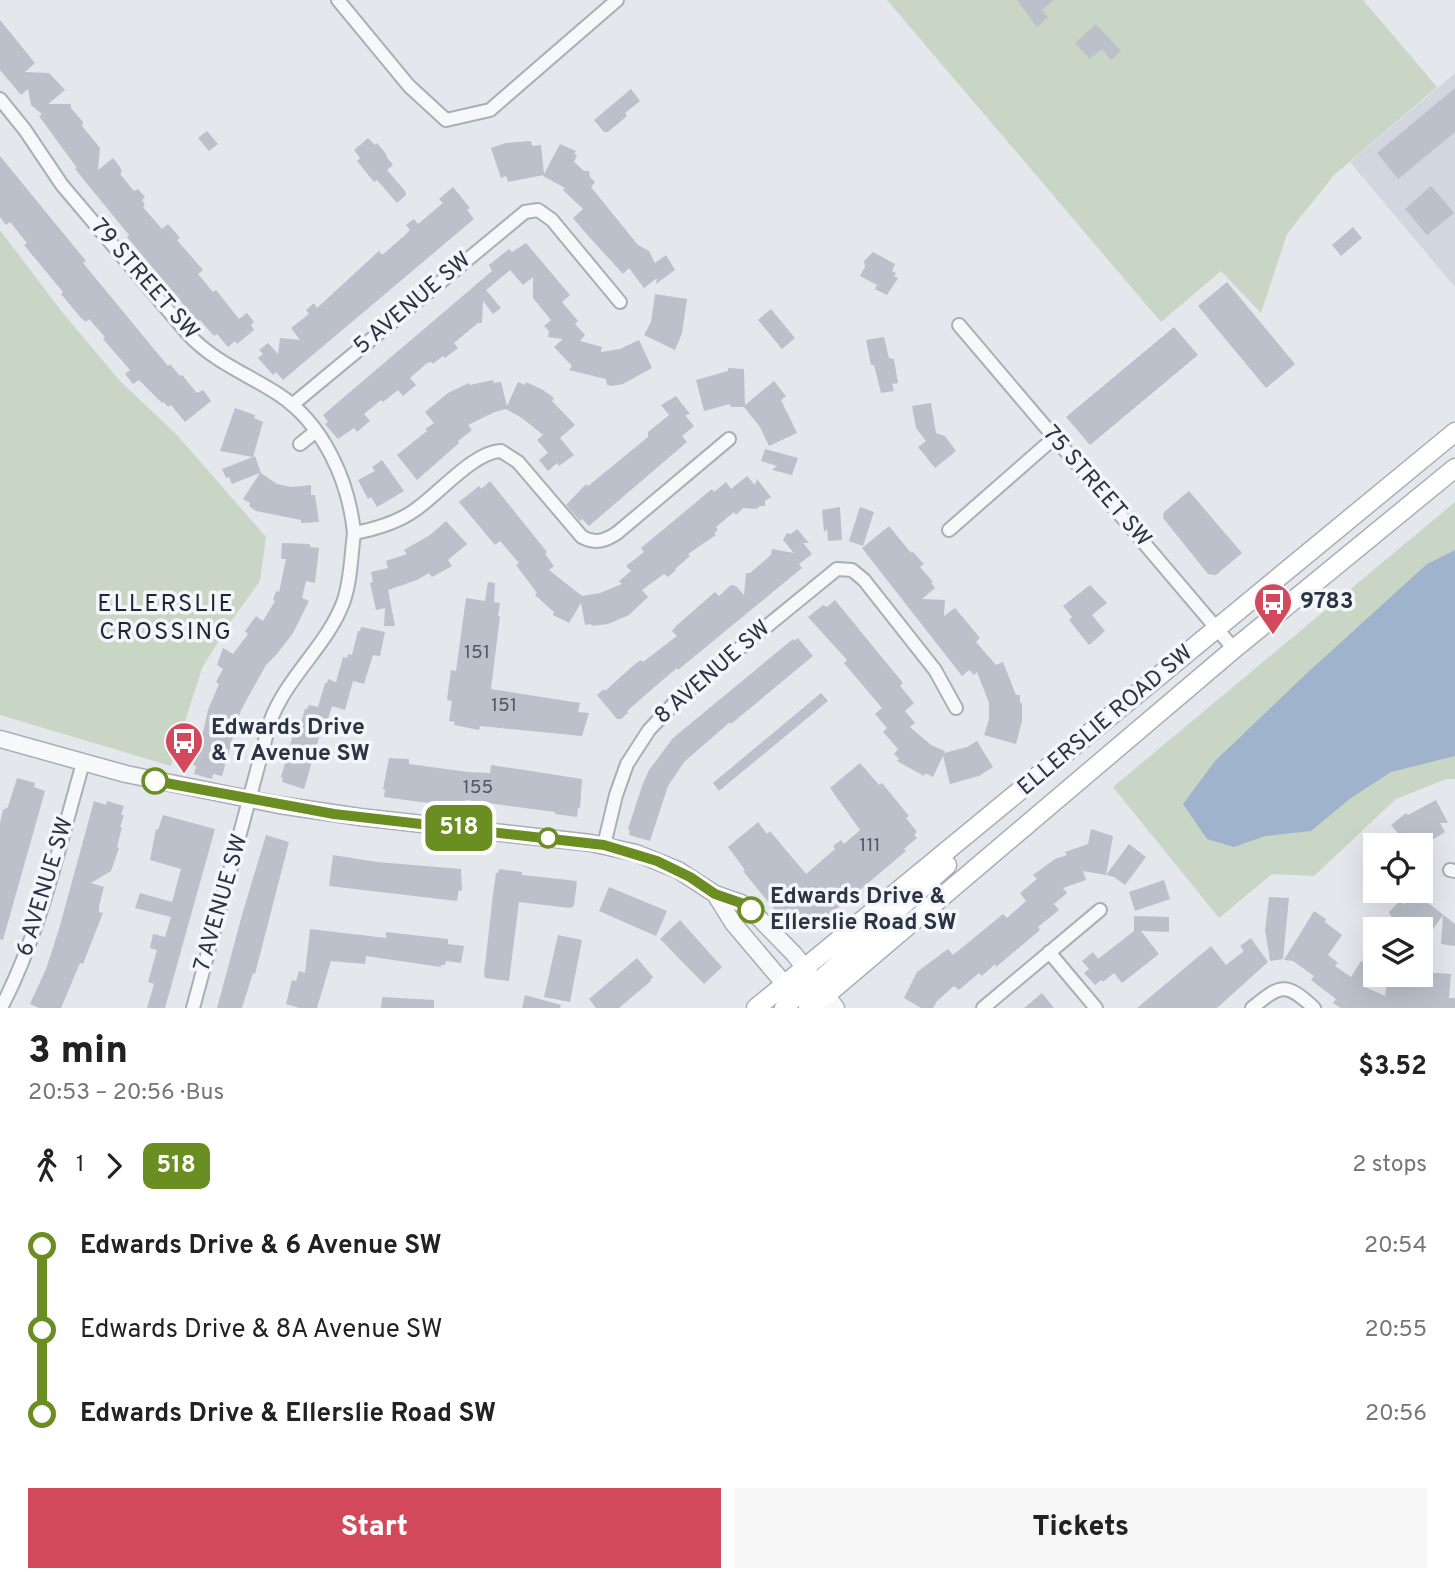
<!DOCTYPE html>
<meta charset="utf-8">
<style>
body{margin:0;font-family:Overpass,sans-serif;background:#f6f6f6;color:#222;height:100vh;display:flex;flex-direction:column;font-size:26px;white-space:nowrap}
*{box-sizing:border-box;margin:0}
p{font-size:23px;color:#767676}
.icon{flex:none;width:38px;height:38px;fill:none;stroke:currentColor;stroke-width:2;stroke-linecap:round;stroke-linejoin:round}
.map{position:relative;height:1008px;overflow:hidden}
.drawer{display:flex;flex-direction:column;background:#fff;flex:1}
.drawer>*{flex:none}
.badge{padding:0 14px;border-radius:10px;font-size:24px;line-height:46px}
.fabs{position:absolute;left:1363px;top:833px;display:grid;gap:14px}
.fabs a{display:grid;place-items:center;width:70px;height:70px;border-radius:0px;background:#fff;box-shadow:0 7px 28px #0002;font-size:35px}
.map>.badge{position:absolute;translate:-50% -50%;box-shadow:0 0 0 4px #fff}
.legs{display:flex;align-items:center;gap:10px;height:77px;padding:0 28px;font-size:23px}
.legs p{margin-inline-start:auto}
.overview{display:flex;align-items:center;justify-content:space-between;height:119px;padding:0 28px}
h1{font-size:38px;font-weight:800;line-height:52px}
.primary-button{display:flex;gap:14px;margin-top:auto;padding:14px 28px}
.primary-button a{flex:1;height:80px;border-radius:0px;background:#d1495b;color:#fff;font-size:28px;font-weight:800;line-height:80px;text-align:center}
.primary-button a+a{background:#f6f6f6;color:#222}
ul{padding:0 28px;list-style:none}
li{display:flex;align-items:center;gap:24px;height:84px;font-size:26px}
li i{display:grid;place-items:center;width:10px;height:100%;margin:0 9px;background:currentColor}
li i::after{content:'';width:18px;height:18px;margin:-9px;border:5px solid;border-radius:50%;background:#fff}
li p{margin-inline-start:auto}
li:first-child i{background:linear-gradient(#0000 50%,currentColor 0)}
li:last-child i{background:linear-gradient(currentColor 50%,#0000 0)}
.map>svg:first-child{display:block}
</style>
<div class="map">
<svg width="1455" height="1008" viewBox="0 0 1455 1008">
<rect width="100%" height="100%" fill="#e4e7ec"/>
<!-- built -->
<path fill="#d2d6de" d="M 1455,73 L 1455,287 L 1350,162 Z"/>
<!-- green -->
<path fill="#c9d6c5" d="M 887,0 L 1363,0 L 1437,87 L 1334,175 L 1287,234 L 1261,313 L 1221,271 L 1161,322 Z
M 0,230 L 62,312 L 120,381 L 175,433 L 266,537 L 260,581 L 229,624 L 202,668 L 171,766 L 0,715 Z
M 1455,502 L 1455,779 L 1446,779 L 1396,799 L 1314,876 L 1272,874 L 1219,918 L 1113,787 Z"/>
<!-- water -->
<path fill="#9fb4cc" d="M 1455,550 L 1455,756 L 1391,772 L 1351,798 L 1311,831 L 1265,836 L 1234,847 L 1207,839 L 1183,804 L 1215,761 L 1307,673 L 1427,564 Z"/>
<!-- building -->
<path fill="#bbc0ca" d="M 1017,0 L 1054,0 L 1042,10 L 1048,17 L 1037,27 Z
M 0,20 L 35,63 L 25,72 L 49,73 L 65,90 L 48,104 L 71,104 L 71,108 L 83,122 L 82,126 L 100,148 L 98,170 L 113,158 L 120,167 L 122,172 L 120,174 L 134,191 L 138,189 L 145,197 L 142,200 L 145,205 L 143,207 L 162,229 L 168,224 L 180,238 L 177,240 L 203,270 L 198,274 L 213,292 L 216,290 L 239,319 L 247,313 L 254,322 L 251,325 L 254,330 L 237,344 L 235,341 L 228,347 L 217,334 L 214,336 L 200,320 L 198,321 L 188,310 L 127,237 L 129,235 L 75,169 L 77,168 L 39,116 L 42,114 L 31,105 L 28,89 L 21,95 L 0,70 Z
M 1096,24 L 1121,51 L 1111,60 L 1102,49 L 1090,59 L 1075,43 Z
M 1455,88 L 1455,132 L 1398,179 L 1377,153 Z
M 631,89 L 640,101 L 625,113 L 627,116 L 608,132 L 604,132 L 594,120 Z
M 207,131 L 218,144 L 209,151 L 198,138 Z
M 368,138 L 375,145 L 377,143 L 387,155 L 386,156 L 393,165 L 387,170 L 405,191 L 406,195 L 397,203 L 377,180 L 374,182 L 357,161 L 360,158 L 354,150 Z
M 531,141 L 532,146 L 541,145 L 544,174 L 560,144 L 576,151 L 574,154 L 577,155 L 574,162 L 584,171 L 589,171 L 590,177 L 595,182 L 591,187 L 638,245 L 649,251 L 655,263 L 666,255 L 675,270 L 656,284 L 657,278 L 644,288 L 629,268 L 623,274 L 583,230 L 573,218 L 583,209 L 563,190 L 565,188 L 543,176 L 544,175 L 508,182 L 506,176 L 501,178 L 491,148 L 506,143 Z
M 0,156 L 86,261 L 83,263 L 168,366 L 170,364 L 180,376 L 182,375 L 197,393 L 203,390 L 211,401 L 185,422 L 171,405 L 168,407 L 164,402 L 162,403 L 139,380 L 133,384 L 125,374 L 130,370 L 103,339 L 105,337 L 89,319 L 86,322 L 81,318 L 61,294 L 63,292 L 24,245 L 27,243 L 10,222 L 6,225 L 0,217 Z
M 1431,186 L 1454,213 L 1427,235 L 1405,209 Z
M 453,187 L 470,208 L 467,210 L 474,219 L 283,380 L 276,372 L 273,375 L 258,358 L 263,354 L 259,350 L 268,343 L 278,354 L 280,338 L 300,340 L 291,328 L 309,314 L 306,310 L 314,303 L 317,308 L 379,251 L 382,255 L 403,237 L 410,230 L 406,225 L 414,219 L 418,224 L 443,203 L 439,199 Z
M 1353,227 L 1362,238 L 1341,256 L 1332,245 Z
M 526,243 L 570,295 L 562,302 L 578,321 L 575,324 L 585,335 L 580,341 L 602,347 L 601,352 L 620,349 L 639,340 L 652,368 L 623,384 L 612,386 L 607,385 L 606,379 L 569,370 L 572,366 L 554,347 L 563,339 L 548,337 L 549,331 L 544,326 L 551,320 L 533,298 L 533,277 L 523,285 L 510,270 L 486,290 L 501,308 L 493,314 L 483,301 L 482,323 L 478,323 L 454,343 L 458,348 L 445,358 L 443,356 L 433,364 L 432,362 L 427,363 L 410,378 L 416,385 L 403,396 L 398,390 L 383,402 L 381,400 L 364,414 L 370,421 L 357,432 L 354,428 L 338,439 L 325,424 L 328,422 L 323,415 L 492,271 L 489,265 L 509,249 L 512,252 Z
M 873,252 L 895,264 L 892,271 L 896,273 L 894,276 L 898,278 L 887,295 L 875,289 L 877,285 L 860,276 L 865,267 L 864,261 Z
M 1227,282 L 1295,364 L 1266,388 L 1198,306 Z
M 655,294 L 687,299 L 682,333 L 675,350 L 644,335 L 651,322 Z
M 771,309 L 795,338 L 782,349 L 758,320 Z
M 1174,327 L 1198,355 L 1090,445 L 1066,417 Z
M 884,337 L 889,358 L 894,359 L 898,383 L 892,384 L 894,391 L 881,393 L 874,365 L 871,365 L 866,340 Z
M 728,368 L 744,369 L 745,405 L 774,381 L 786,396 L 781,400 L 797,433 L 769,446 L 760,427 L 744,407 L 731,407 L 730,404 L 704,411 L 696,380 L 728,371 Z
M 493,380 L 494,383 L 501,382 L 507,406 L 518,382 L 525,385 L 526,382 L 543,390 L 554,398 L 552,401 L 575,425 L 560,438 L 574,455 L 559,466 L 557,463 L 548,471 L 539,460 L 548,453 L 537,440 L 543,435 L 522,418 L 506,409 L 495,412 L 468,425 L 472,430 L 458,441 L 459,443 L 417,480 L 397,455 L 427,431 L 425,429 L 434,423 L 425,412 L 448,393 L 469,383 L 470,385 Z
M 676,396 L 690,414 L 685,415 L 694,426 L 682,436 L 687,442 L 589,526 L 582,519 L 580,521 L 566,505 L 586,484 L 588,486 L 648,437 L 648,432 L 669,415 L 661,405 Z
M 931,403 L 936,433 L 945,436 L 956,451 L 935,468 L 918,447 L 926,441 L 916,428 L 912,406 Z
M 235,408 L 255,415 L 254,418 L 263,422 L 253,457 L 255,456 L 261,473 L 277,484 L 291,487 L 311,485 L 311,495 L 315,495 L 319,522 L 301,523 L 301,520 L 256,511 L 249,506 L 250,503 L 243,499 L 260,473 L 232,484 L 229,477 L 226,478 L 222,469 L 253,457 L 220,451 Z
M 765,449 L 798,458 L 792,475 L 772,470 L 777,466 L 761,461 Z
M 382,460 L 404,491 L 377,507 L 371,497 L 368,499 L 358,480 L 375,471 L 372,467 Z
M 747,476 L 755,485 L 757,479 L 771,497 L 765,501 L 765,506 L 760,506 L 756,509 L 743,508 L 736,515 L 734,512 L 716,527 L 718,530 L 714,533 L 716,535 L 688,554 L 690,556 L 675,569 L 676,570 L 668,577 L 664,574 L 642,590 L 648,597 L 629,615 L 608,624 L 592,626 L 591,624 L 585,625 L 581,603 L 569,623 L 553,615 L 554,612 L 535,595 L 537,593 L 516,565 L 519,563 L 500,541 L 495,545 L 459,502 L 479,486 L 481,489 L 490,481 L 547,552 L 545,554 L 554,566 L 549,570 L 582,596 L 600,593 L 622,584 L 619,581 L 631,571 L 626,566 L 644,552 L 641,548 L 712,489 L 714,492 L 726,482 L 731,489 Z
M 1189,491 L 1242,553 L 1216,575 L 1208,574 L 1163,518 L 1164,512 Z
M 840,507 L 842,540 L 828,541 L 827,529 L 824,532 L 822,510 Z
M 860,507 L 874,512 L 863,546 L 849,541 Z
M 446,521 L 467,544 L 448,560 L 452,566 L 432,577 L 429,573 L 417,580 L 388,590 L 395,626 L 384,626 L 385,608 L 376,610 L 370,583 L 373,582 L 371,572 L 388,568 L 386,561 L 407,554 L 404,550 L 430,535 Z
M 889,526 L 911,553 L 912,551 L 924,564 L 920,567 L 933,582 L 931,583 L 935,588 L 922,599 L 945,600 L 944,616 L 955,608 L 980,638 L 976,642 L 996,665 L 1003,662 L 1016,695 L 1020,695 L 1020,703 L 1022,703 L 1022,721 L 1016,744 L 984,735 L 989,719 L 989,703 L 977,672 L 974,675 L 969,670 L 962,676 L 862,548 Z
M 797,529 L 809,543 L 803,543 L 812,554 L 799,564 L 802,568 L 678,670 L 677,668 L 658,684 L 627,711 L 628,713 L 621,719 L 617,719 L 597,695 L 604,689 L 605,691 L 635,664 L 641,660 L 643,662 L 677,636 L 672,631 L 676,626 L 715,592 L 719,596 L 731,585 L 736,586 L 744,595 L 746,573 L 750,573 L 771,555 L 772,549 L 794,553 L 783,540 L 787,533 L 791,534 Z
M 282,543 L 310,544 L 310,547 L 319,548 L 315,583 L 306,581 L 302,598 L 309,601 L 293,633 L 277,654 L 266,665 L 241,710 L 222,776 L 213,774 L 212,779 L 194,774 L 196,766 L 193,765 L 196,753 L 192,752 L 196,735 L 202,737 L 208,710 L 219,684 L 216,682 L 223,669 L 217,665 L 223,648 L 233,654 L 248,634 L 245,631 L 256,616 L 263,621 L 275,601 L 273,600 L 276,591 L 279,592 L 286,559 L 281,559 Z
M 488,582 L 495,583 L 494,602 L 500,603 L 498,616 L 500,616 L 491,689 L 580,703 L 578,712 L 589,713 L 582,736 L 480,726 L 479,730 L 454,725 L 455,722 L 449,721 L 452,701 L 447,700 L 450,677 L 451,670 L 456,671 L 466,598 L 485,601 Z
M 1090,585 L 1107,603 L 1092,615 L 1105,631 L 1089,645 L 1069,620 L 1072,617 L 1063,606 Z
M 835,600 L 903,683 L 900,686 L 914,703 L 905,711 L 915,723 L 910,727 L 931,745 L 945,751 L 944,753 L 967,747 L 977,741 L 993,767 L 979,776 L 950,784 L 943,756 L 933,777 L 925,773 L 924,776 L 897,761 L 899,759 L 894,754 L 898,749 L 883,732 L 887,728 L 875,714 L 882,708 L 844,663 L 847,660 L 808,617 L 823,605 L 827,607 Z
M 361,627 L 385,632 L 380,656 L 373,655 L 364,684 L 353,681 L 345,710 L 332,706 L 323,735 L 320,734 L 304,789 L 282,782 L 283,778 L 281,777 L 293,735 L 298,733 L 305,709 L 307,709 L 309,705 L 318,707 L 325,683 L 327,683 L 328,679 L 336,682 L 343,657 L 347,658 L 348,654 L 352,655 L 358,631 L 360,631 Z
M 798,638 L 813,656 L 731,724 L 730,722 L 684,762 L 668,786 L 650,841 L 629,835 L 630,830 L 628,829 L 642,786 L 649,770 L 673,738 L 793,639 L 794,641 Z
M 821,693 L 828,701 L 719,791 L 713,783 Z
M 389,758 L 409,759 L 409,764 L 468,772 L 490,773 L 491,765 L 582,779 L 580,808 L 578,808 L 577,817 L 555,814 L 555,812 L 466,800 L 465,808 L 384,797 L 385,789 L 383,789 Z
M 860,763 L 879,785 L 882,783 L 909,816 L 906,818 L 917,832 L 914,835 L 917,838 L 904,849 L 906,851 L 867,884 L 829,915 L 826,912 L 806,929 L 796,917 L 790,922 L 786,917 L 783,920 L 743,871 L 745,870 L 728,847 L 758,822 L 767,834 L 770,831 L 806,874 L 835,849 L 833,846 L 841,840 L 844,844 L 860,830 L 830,788 Z
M 17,778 L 35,783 L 34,787 L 45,791 L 3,940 L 0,939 L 0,823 L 3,810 L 8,807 Z
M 1436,800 L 1448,823 L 1440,823 L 1445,832 L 1424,845 L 1408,845 L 1391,825 L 1406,813 L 1408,815 Z
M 94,801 L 106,805 L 107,801 L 124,806 L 121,815 L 124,815 L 120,827 L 122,827 L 117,847 L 119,848 L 111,871 L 91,883 L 104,887 L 99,906 L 99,912 L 103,913 L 83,964 L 80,963 L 61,1008 L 39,1008 L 30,1004 L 46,969 L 59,929 Z
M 163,815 L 215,829 L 165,1008 L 147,1008 L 154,984 L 148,982 L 157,950 L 150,948 L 153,934 L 165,937 L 171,917 L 135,908 L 140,893 L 172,902 L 181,869 L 150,860 L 156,829 L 158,830 Z
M 1091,829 L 1113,836 L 1106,875 L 1083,871 L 1086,880 L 1063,888 L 1067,893 L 1054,904 L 1059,910 L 1038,927 L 1040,930 L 996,967 L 995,964 L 982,976 L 979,973 L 959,990 L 954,986 L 937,1001 L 933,1008 L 921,1008 L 904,998 L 917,972 L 948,949 L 953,955 L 1003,914 L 1007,918 L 1026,901 L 1020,893 L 1037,879 L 1033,875 L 1055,859 L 1067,855 L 1065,852 L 1088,844 Z
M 266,835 L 289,842 L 255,974 L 253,973 L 242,1008 L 217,1008 L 242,915 Z
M 1129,844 L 1146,857 L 1125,885 L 1114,877 L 1106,875 Z
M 333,855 L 377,862 L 461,869 L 462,891 L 459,890 L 457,901 L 329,886 Z
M 499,869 L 522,872 L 522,875 L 577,881 L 574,906 L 570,908 L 519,902 L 509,981 L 485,978 L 484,974 L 493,894 L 496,873 L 498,873 Z
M 1164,880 L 1170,899 L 1135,911 L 1129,892 Z
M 609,887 L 667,911 L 656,936 L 599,911 Z
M 1417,894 L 1455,924 L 1455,946 L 1441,944 L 1443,915 L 1421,946 L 1421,929 L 1401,929 L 1395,924 L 1389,912 L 1403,898 L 1403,905 Z
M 1269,897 L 1289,898 L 1283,959 L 1270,961 L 1265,930 Z
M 1314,911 L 1326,919 L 1325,922 L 1342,935 L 1328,955 L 1338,963 L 1335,966 L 1351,977 L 1361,961 L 1373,969 L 1363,986 L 1385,996 L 1388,975 L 1421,975 L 1421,972 L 1451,974 L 1449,998 L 1455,998 L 1455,1008 L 1341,1008 L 1333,1003 L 1336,999 L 1311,980 L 1314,976 L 1293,961 L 1284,960 Z
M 1134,916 L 1169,917 L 1169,932 L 1141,931 L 1159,954 L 1122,983 L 1114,973 L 1103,982 L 1101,980 L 1095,985 L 1084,973 L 1089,969 L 1082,961 L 1093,952 L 1098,959 L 1134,931 Z
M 680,920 L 722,967 L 704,984 L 660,939 Z
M 310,929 L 386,938 L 386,932 L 448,939 L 448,944 L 464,946 L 461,963 L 446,961 L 445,965 L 441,965 L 441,967 L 366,956 L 365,964 L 331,961 L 317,1008 L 299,1008 L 286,1004 L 292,980 L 296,981 L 299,971 L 305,973 Z
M 558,935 L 582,940 L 570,1002 L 544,997 Z
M 1251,938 L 1268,962 L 1217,1008 L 1137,1008 L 1211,946 L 1226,965 L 1244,951 L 1240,946 Z
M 637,958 L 653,977 L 650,980 L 651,981 L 619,1008 L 596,1008 L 589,999 Z
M 1042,993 L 1054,1008 L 1024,1008 Z
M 525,995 L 561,1005 L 560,1008 L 522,1008 Z
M 382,997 L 434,1000 L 434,1008 L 381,1008 Z"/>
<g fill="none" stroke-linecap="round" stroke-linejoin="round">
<defs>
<path id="minor" d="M 338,0 L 409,86 L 446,120 L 490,110 L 617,0
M 0,99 L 25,130 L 62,185 L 188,334 C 214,362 247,374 278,394 C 324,424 349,482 354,533
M 959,325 L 1234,649
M 292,405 L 525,212 L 538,210 L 552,220 L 620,302
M 300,444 L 315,432
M 949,530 L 1054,438
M 604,845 L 616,795 L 627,764 L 649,730 L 680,697 L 837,569 L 852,570 L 864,580 L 935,670 L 956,708
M 1450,870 L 1455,871
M 1049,952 L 1096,1008
M 1,1008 C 41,931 59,846 83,763
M 193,1008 L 270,722 C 287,676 326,647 343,603 C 351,581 351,556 354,533 C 376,529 397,523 415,510 C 439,494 473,452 501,451 L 518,462 L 582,537 C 595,544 605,541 617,533 L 729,439
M 983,1008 L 1100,910
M 1252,1008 C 1281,984 1286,982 1314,1008"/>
<path id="tertiary" d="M 0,739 L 126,774 L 279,805 L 360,817 L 591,843 L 636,853 L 678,870 L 715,894 L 741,903 L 753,912 L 794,954 L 836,1008
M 715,894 L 733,923 L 793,994"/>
<path id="secondary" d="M 756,1008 L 1455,432
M 784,1008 L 802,990 L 804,977
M 808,1008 L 812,990 L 817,983 L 947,865
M 811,1008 L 1234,649 L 1455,468"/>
</defs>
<!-- minor casing -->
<use href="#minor" stroke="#a9aeb7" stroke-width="16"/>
<!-- tertiary casing -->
<use href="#tertiary" stroke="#a9aeb7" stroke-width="19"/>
<!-- secondary casing -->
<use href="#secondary" stroke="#a9aeb7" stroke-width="21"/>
<!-- minor -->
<use href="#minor" stroke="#f7f8fa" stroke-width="12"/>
<!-- tertiary -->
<use href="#tertiary" stroke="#f7f8fa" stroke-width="16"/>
<!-- secondary -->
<use href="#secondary" stroke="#fff" stroke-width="18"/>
</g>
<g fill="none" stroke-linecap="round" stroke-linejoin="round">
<defs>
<path id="line-1" d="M 155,781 L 334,814 L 604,845 L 657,861 L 690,877 L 715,894 L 741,903 L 751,910"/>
</defs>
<!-- line-1 casing -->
<use href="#line-1" stroke="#fff" stroke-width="16"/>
<!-- line-1 -->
<use href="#line-1" stroke="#6b8e23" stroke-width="10"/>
</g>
<!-- icons -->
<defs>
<symbol id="bus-pin" viewBox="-11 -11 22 30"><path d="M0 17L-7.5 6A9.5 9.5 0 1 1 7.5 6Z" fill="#d1495b" stroke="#f4f6f9"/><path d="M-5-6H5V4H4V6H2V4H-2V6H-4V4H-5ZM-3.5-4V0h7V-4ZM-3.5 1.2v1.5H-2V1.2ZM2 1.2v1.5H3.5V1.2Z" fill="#fff"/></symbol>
</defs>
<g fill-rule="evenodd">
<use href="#bus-pin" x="1251" y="580" width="44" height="60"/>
<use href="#bus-pin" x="162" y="719" width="44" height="60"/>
</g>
<!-- markers -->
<g fill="#fff" stroke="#6b8e23" stroke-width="3.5">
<circle cx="155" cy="781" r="12"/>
<circle cx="548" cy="838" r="9"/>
<circle cx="751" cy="910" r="12"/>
</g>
<g text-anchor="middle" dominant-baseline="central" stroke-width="7" stroke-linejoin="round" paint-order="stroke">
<!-- number labels -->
<g font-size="19" fill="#4f5766">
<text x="477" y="653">151</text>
<text x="504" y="706">151</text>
<text x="478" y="788">155</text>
<text x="870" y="846">111</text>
</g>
<!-- street labels -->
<g font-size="23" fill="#2b3445" stroke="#f4f6f9">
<text transform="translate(144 280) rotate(49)">79 STREET SW</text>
<text transform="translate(413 304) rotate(-40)">5 AVENUE SW</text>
<text transform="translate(1096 487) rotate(49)">75 STREET SW</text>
<text transform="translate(713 673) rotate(-41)">8 AVENUE SW</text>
<text transform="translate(1106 721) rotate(-40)">ELLERSLIE ROAD SW</text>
<text transform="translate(46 887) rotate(-73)">6 AVENUE SW</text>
<text transform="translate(222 903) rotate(-74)">7 AVENUE SW</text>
</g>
<!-- poi labels -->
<g font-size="23" font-weight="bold" fill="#2b3445" stroke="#f4f6f9" text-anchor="start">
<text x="1300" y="602">9783</text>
<text x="211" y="728">Edwards Drive<tspan x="211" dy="26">&amp; 7 Avenue SW</tspan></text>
</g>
<!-- stop labels -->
<g font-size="23" font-weight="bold" fill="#2b3445" stroke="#f4f6f9" text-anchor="start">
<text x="770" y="897">Edwards Drive &amp;<tspan x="770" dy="26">Ellerslie Road SW</tspan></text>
</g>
<!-- neighbourhood labels -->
<g font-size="24" letter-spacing="2" fill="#1d2536" stroke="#f4f6f9">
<text x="166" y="605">ELLERSLIE<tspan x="166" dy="28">CROSSING</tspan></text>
</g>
</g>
</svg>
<div class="fabs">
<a><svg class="icon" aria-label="locate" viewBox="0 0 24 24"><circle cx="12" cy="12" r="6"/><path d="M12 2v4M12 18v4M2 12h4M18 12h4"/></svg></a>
<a><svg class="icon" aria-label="layers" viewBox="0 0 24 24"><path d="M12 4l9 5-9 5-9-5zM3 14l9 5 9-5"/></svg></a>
</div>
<b class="badge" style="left:459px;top:828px;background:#6b8e23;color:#fff">518</b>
</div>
<section class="drawer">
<div class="overview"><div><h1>3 min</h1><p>20:53 – 20:56 · Bus</p></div><b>$3.52</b></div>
<div class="legs"><svg class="icon" aria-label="walk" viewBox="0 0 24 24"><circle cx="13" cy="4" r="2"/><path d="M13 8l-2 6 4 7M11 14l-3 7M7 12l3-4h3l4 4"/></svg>1<svg class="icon" aria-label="forward" viewBox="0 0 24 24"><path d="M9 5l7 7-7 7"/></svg><b class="badge" style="background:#6b8e23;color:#fff">518</b><p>2 stops</p></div>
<ul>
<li><i style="color:#6b8e23"></i><b>Edwards Drive &amp; 6 Avenue SW</b><p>20:54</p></li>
<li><i style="color:#6b8e23"></i><span>Edwards Drive &amp; 8A Avenue SW</span><p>20:55</p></li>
<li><i style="color:#6b8e23"></i><b>Edwards Drive &amp; Ellerslie Road SW</b><p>20:56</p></li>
</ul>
<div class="primary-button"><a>Start</a><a>Tickets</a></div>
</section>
